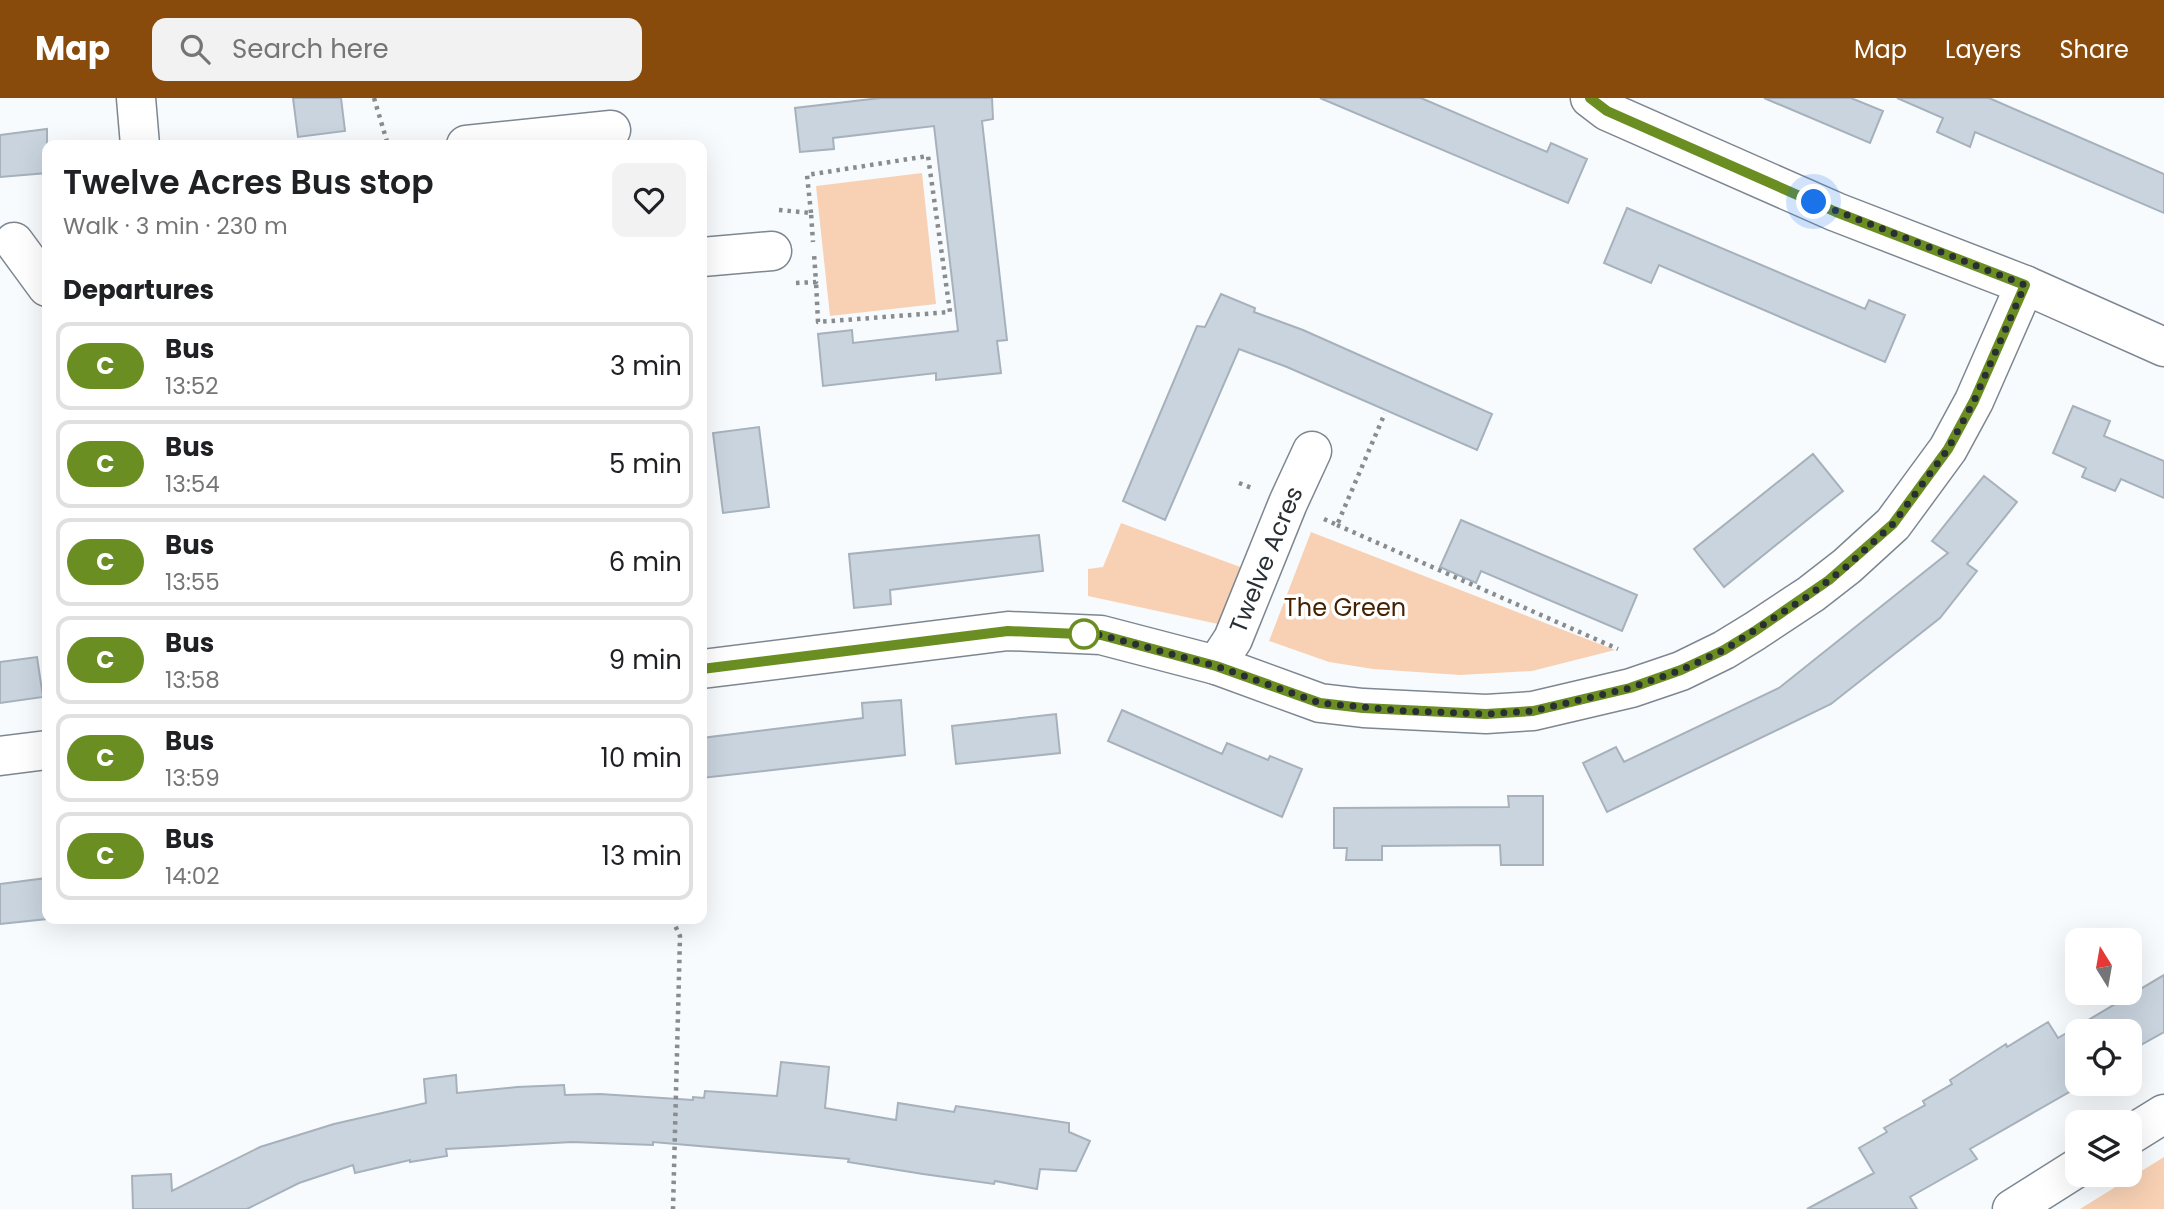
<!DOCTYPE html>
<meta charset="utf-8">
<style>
body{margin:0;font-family:Poppins,sans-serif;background:#f2f2f2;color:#202124;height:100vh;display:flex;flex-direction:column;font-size:26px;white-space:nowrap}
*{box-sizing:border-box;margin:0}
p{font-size:23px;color:#757577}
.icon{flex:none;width:38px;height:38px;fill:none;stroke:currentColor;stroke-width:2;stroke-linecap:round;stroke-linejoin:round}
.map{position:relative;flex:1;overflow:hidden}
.side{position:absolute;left:42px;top:42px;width:665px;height:784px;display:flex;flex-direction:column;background:#fff;border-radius:14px;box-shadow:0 7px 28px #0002}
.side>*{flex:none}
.badge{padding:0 14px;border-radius:23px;font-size:24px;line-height:46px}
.needle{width:46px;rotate:349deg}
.controls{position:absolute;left:2065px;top:830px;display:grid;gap:14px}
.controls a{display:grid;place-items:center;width:77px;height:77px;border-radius:14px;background:#fff;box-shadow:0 7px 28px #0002;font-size:35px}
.you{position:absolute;width:35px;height:35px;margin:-18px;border:5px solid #fff;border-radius:50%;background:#1a73e8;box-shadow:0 0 0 10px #1a73e833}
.map>.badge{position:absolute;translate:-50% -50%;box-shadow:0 0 0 4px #fff}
h2{padding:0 21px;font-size:26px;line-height:63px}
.round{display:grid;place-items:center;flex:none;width:74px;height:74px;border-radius:14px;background:#f2f2f2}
.head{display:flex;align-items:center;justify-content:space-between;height:119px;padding:0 21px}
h1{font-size:33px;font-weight:600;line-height:52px}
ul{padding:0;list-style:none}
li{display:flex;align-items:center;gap:21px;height:88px;margin:0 14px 10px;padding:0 7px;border:4px solid #e0e0e0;border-radius:14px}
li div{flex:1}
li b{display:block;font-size:26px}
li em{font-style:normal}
li .badge{min-width:77px;font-weight:700;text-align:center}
header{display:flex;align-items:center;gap:42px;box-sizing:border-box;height:98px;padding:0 35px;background:#894b0c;color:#fff}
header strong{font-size:33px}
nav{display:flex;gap:38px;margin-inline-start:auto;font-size:24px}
.search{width:490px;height:63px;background:#f2f2f2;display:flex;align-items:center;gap:18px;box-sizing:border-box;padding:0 24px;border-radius:14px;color:#757577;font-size:26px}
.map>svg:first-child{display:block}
</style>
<header>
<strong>Map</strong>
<div class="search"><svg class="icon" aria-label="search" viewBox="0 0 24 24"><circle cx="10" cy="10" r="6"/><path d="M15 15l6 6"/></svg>Search here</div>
<nav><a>Map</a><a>Layers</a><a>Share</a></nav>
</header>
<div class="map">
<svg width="2164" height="1111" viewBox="0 0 2164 1111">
<rect width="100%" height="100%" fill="#f8fbfd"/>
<!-- green -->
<path fill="#f8d1b4" d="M 922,75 L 936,206 L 830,218 L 816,88 Z
M 1121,425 L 1243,470 L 1218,526 L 1088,498 L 1088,471 L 1103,469 Z
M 1311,434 L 1615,552 L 1532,573 L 1460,577 L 1373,571 L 1329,564 L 1269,543 Z
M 2164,1059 L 2164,1111 L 2080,1111 Z"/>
<!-- building -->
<path fill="#c9d4df" stroke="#a6b1bb" stroke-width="2" d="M 293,0 L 341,0 L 345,33 L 298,39 Z
M 880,0 L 992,0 L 993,21 L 982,23 L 1007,242 L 997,243 L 1001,275 L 936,282 L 936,275 L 823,288 L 818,236 L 852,232 L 853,245 L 958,233 L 934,28 L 833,40 L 834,51 L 800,54 L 795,10 Z
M 1320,0 L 1421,0 L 1547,54 L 1551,45 L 1587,61 L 1568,105 Z
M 1764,0 L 1851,0 L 1883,13 L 1870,45 Z
M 1897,0 L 1989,0 L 2164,76 L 2164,115 L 1975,34 L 1970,49 L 1937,34 L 1943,20 Z
M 47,31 L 47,75 L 0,79 L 0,37 Z
M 1627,110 L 1865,211 L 1869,202 L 1905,217 L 1885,264 L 1659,167 L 1651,185 L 1604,165 Z
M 1221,196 L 1255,210 L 1254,214 L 1303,232 L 1492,316 L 1477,352 L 1287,269 L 1239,251 L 1165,422 L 1123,403 L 1197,228 L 1205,229 Z
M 2073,308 L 2110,323 L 2104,338 L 2164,363 L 2164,400 L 2121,381 L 2115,393 L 2082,379 L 2086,370 L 2053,355 Z
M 759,329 L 769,409 L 723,415 L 713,335 Z
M 1813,356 L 1843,393 L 1724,489 L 1694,451 Z
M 1984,378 L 2017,404 L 1967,466 L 1977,473 L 1940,520 L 1831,606 L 1607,714 L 1583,665 L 1616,649 L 1624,664 L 1779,590 L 1948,455 L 1932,443 Z
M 1461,422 L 1637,497 L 1622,533 L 1481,473 L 1476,485 L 1440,469 Z
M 1039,437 L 1043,473 L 890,492 L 891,506 L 854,510 L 849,456 Z
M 37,559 L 43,599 L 0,605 L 0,564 Z
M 901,602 L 905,657 L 702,680 L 702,640 L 863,620 L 862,605 Z
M 1122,612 L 1222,656 L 1227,645 L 1268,662 L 1270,658 L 1302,671 L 1282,719 L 1108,643 Z
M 1056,616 L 1060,655 L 956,666 L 952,628 Z
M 1508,698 L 1543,698 L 1543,767 L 1501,767 L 1500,747 L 1382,748 L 1382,762 L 1346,762 L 1347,750 L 1334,750 L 1334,710 L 1509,709 Z
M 47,780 L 47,821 L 0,826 L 0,786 Z
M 2164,877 L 2164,934 L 2130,953 L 2130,933 L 2077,933 L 2077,983 L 2073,985 L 2085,985 L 1970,1051 L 1977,1061 L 1910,1099 L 1917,1111 L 1807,1111 L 1874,1075 L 1859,1050 L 1887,1034 L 1884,1030 L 1925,1007 L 1923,1003 L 1952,986 L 1950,982 L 2006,946 L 2007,949 L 2048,924 L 2058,940 Z
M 781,964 L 829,969 L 825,1010 L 896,1022 L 898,1005 L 954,1014 L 956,1008 L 1069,1025 L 1069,1034 L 1090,1043 L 1076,1073 L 1040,1071 L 1037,1091 L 995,1083 L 994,1086 L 923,1076 L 848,1064 L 849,1061 L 653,1044 L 653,1047 L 572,1044 L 446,1051 L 447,1058 L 410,1064 L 410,1062 L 355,1075 L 353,1067 L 299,1085 L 247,1111 L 133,1111 L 132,1078 L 171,1076 L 172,1093 L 260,1049 L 334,1026 L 426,1005 L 424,981 L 456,977 L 457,995 L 517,989 L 564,987 L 565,997 L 600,996 L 693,1002 L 693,999 L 704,1000 L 705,993 L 777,998 Z"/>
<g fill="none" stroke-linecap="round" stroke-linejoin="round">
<defs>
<g id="minor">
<path d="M 136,0 L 140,47"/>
<path d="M 1590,0 L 1607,13 L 1836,114 L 2025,187 L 2164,249"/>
<path d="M 466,47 L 611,32"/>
<path d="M 14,144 L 47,189"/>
<path d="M 702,159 L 772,153"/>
<path id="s1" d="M 1216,567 L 1233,541 L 1288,405 L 1312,353"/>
<path d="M 702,571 L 1008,533 L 1101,537 L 1216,567 L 1320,605 L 1363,610 L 1486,616 L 1533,613 L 1631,590 L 1681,573 L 1724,552 L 1755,533 L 1811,496 L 1847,468 L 1893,426 L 1948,351 L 1974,303 L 2025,187"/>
<path d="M 0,658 L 47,652"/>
<path d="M 2130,1037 L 2164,1016"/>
<path d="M 2012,1111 L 2077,1070"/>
</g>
</defs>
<!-- minor casing -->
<use href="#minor" stroke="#7d8791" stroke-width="41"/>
<!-- path -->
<path stroke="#888c8f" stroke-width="4.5" stroke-dasharray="3.5 5" stroke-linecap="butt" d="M 374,0 L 388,47
M 779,112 L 811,115 L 813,144
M 811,115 L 807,77 L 928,58 L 950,214 L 818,224 L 816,184
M 796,185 L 816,184 L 814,156
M 1239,385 L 1252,390
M 1324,421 L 1337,427 L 1385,315
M 1337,427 L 1618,551
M 672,821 L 680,838 L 673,1111"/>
<!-- minor -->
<use href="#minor" stroke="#fff" stroke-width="38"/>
</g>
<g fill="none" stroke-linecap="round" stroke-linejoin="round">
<defs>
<path id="line" d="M 702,571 L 1008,533 L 1101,537 L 1216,568 L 1320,605 L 1363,610 L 1486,616 L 1533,613 L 1630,590 L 1681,572 L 1724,552 L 1755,533 L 1829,482 L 1893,426 L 1948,351 L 1974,303 L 2025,187 L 1836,114 L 1607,13 L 1590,0"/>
</defs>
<!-- line casing -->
<use href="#line" stroke="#fff" stroke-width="16"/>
<!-- line -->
<use href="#line" stroke="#6b8e23" stroke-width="10"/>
<!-- walk -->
<path stroke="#2a2f33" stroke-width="7" stroke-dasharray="0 12.6" d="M 1084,536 L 1079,535 L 1101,537 L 1216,568 L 1320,605 L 1405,613 L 1486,616 L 1533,613 L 1630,590 L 1681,572 L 1724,552 L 1811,496 L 1847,468 L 1893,426 L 1948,351 L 1974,303 L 2025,187 L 1814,104"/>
</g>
<!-- markers -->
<circle fill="#fff" stroke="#6b8e23" stroke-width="3.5" cx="1084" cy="536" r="14"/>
<g text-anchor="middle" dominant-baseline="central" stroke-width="7" stroke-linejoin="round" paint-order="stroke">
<!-- street labels -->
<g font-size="24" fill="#2a2f33" stroke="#fff">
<text stroke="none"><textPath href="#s1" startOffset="117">Twelve Acres</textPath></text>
</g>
<!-- park labels -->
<g font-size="24" fill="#452100" stroke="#fff">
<text x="1345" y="509">The Green</text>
</g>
</g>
</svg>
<div class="controls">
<a><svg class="needle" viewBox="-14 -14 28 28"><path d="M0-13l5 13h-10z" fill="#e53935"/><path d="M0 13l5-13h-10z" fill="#757577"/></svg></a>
<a><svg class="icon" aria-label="locate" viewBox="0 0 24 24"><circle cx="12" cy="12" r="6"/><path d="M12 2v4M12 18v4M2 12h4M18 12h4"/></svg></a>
<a><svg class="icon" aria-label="layers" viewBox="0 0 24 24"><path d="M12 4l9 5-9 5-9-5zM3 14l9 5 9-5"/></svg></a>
</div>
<div class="you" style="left:1814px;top:104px"></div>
<section class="side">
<div class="head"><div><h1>Twelve Acres Bus stop</h1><p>Walk · 3 min · 230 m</p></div><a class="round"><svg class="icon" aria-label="heart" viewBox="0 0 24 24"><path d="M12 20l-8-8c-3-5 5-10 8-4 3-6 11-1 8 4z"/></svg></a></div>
<h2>Departures</h2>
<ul>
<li><span class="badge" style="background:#6b8e23;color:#fff">C</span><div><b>Bus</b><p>13:52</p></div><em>3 min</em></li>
<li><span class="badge" style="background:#6b8e23;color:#fff">C</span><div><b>Bus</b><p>13:54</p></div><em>5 min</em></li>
<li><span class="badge" style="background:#6b8e23;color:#fff">C</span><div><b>Bus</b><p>13:55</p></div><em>6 min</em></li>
<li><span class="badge" style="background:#6b8e23;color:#fff">C</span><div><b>Bus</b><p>13:58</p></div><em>9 min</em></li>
<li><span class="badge" style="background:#6b8e23;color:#fff">C</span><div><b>Bus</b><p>13:59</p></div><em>10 min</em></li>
<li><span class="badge" style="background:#6b8e23;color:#fff">C</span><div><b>Bus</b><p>14:02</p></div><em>13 min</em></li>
</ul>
</section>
</div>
